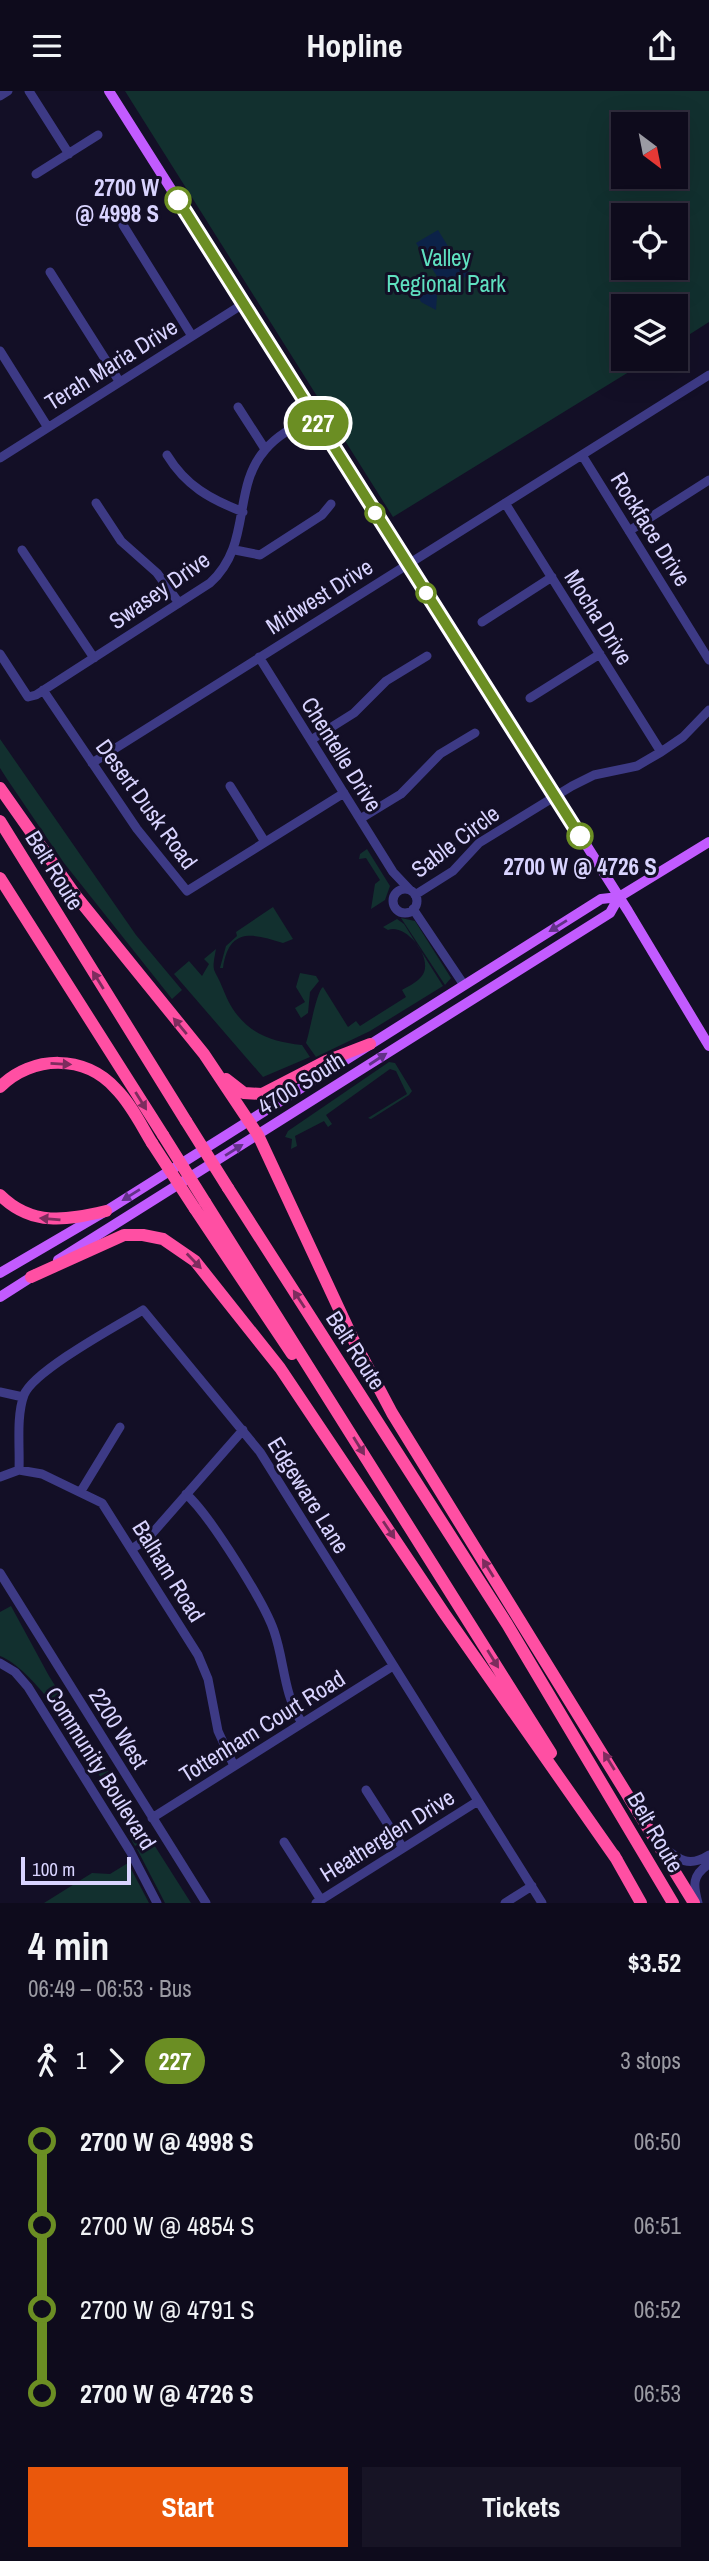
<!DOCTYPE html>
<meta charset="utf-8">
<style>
body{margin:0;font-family:"Archivo Narrow",sans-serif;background:#171425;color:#f1f3f6;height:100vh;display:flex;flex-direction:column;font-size:26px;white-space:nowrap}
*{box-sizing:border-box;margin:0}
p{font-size:23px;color:#9b9ba3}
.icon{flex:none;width:38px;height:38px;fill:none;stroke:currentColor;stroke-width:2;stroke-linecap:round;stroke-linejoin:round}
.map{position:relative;height:1812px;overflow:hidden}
.sheet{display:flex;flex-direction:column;background:#0e0b1c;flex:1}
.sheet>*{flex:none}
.badge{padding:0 14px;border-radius:23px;font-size:24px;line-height:46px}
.needle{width:46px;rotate:148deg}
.fabs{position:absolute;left:611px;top:21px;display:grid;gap:14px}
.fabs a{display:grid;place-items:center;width:77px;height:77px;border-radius:0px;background:#0e0b1c;box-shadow:0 7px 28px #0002,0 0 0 2px #2e2b3b;font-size:35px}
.scale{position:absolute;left:21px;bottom:18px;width:110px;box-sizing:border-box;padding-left:7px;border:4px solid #d9d4ff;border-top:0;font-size:19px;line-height:24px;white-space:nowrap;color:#d9d4ff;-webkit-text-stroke:5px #130f26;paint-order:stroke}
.map>.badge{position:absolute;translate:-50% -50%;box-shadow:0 0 0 4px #fff}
.legs{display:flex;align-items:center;gap:10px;height:77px;padding:0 28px;font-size:23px}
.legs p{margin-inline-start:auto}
.headline{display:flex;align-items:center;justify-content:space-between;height:119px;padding:0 28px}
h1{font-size:38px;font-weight:800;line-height:52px}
.cta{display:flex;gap:14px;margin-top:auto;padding:14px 28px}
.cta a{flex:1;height:80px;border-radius:0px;background:#ea580c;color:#fff;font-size:28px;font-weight:800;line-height:80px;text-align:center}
.cta a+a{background:#171425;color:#f1f3f6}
ul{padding:0 28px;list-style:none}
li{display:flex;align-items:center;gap:24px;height:84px;font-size:26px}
li i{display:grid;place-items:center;width:10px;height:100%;margin:0 9px;background:currentColor}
li i::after{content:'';width:18px;height:18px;margin:-9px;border:5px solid;border-radius:50%;background:#0e0b1c}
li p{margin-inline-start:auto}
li:first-child i{background:linear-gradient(#0000 50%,currentColor 0)}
li:last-child i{background:linear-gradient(currentColor 50%,#0000 0)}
header{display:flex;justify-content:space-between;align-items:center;height:91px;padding:0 28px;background:#0e0b1c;font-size:32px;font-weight:800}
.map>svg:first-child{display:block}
</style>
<header><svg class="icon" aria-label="menu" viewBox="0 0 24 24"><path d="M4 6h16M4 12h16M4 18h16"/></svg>Hopline<svg class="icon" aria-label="share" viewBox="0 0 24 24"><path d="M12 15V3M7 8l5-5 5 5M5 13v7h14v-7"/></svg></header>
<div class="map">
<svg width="709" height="1812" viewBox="0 0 709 1812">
<rect width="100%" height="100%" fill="#130f26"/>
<!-- green -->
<path fill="#12302f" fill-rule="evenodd" d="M 125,0 L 709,0 L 709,231 L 676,252 L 676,215 L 623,215 L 623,268 L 650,268 L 393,426 ZM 623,33 L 676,33 L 676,86 L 623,86 ZM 623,124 L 676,124 L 676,177 L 623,177 Z
M 0,648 L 136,844 L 182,899 L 172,908 L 64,772 L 7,688 L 0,677 Z
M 367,758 L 390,795 L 385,809 L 371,818 L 375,793 L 380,789 L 366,767 L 359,768 L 360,763 Z
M 273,816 L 293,848 L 283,852 C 254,843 229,835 223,877 L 220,877 L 226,855 L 237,845 L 236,841 Z
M 401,827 L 415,830 L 451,887 L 445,894 Z
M 397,828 L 404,833 L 443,895 L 370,940 L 316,966 L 306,952 C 310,941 316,901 323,896 L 348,936 L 356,930 L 360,935 L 406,906 L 402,899 C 411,894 424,888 425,877 C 427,859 404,833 388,839 L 383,836 Z
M 216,858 C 211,884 214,875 223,898 C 238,937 263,950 302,954 L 310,966 L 263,986 L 174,883 L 189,870 L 202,885 L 209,873 L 204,868 Z
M 300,882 L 316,885 L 319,890 L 310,901 L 308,922 L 301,927 L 295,917 L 305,911 L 296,896 Z
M 389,971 L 395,972 L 412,1000 L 409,1004 L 371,1028 L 368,1027 L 407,1003 L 396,980 L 390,978 L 326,1024 L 332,1033 L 328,1036 L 324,1030 L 295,1045 L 297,1055 L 291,1058 L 292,1048 L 285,1046 L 288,1040 Z
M 11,1515 L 49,1585 L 136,1724 L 127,1729 L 127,1737 L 141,1752 L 135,1755 C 128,1744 126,1732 120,1721 C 99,1681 41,1581 0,1565 L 0,1521 Z
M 151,1749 L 191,1812 L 165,1812 L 137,1758 Z
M 128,1772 L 149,1812 L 44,1812 L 92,1782 L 110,1783 Z"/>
<!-- water -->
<path fill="#0c2248" d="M 438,139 L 462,178 L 466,177 L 470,183 L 446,198 L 440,191 L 444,199 L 439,203 L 436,194 L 432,196 L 437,205 L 436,219 L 421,211 L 416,201 L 416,187 L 430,193 L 438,187 L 416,152 Z"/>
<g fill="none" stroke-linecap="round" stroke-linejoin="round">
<!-- minor -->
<path stroke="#3d3a85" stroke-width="9" d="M 29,0 L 69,63
M 0,5 L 8,0
M 36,83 L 98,44
M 123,134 L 192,245
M 50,181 L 119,290
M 0,260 L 47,335
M 238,316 L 265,358
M 167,364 C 186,395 210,408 243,421
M 582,364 L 709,569
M 0,367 L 243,213
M 96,412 L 121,450 L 157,482 L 179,512
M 505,412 L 661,661
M 629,440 L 709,389
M 22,459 L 94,567
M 235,459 L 260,464 L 322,424 L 331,413
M 482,531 L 552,486
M 0,563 L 28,606 L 36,604 L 210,492 C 253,453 231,398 265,359 C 277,344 297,334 314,325
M 259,566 L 393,781 L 410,799
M 43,599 L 137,738 L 187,800 L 344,702
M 530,607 L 600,563
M 311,649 L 354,622 L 386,590 L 427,565
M 92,672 L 709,284
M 230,695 L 265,751
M 360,728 L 401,703 L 440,663 L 475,642
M393 810a12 12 0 1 1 24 0a12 12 0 1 1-24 0Z
M 415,804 L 453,780 L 479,752 L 572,695 L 594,684 L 637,675 L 661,661 L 683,646 L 709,619
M 413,818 L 464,894
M 0,1301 L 23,1306
M 19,1379 C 20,1356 16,1326 24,1304 C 33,1280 118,1234 143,1219 L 260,1361 L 542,1812
M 0,1386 L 19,1379 L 42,1383 L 102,1412 L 198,1564 L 208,1588 L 218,1640 L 234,1675
M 81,1400 L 120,1336
M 186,1403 C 209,1423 264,1511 274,1540 C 285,1572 283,1602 302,1632
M 132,1458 L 149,1446 L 243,1339
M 0,1482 L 206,1812
M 0,1572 L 15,1581 L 28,1596 L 130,1760 L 157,1812
M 366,1699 L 403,1757
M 152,1727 L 393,1575
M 284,1751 L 321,1809
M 662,1755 C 679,1769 689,1777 709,1764
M 316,1812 L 478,1710
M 505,1812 L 532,1795
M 698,1812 C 693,1794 692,1784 709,1773"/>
<!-- major -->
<path stroke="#c25bff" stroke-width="10" d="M 109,0 L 628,820 L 709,955
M 58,1169 L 610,822 L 619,806 L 709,751
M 0,1182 L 106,1120 L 601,808 L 619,806
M 0,1206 L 36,1183"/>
<!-- highway -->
<path stroke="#ff4fa3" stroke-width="12" d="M 0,697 L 76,805 L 204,963 L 258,1044 L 353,1248 L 392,1322 L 694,1812
M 0,730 L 186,1030
M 0,787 L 163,1044
M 226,988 L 244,1002 L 262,1003 L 326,970 L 370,953
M 0,996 C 32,964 85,963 116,998 C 131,1013 141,1034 152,1052
M 228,1097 L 507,1533 L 673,1812
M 0,1104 C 32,1136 67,1129 106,1120
M 205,1111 L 551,1662
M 195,1118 L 292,1263
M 31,1186 L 124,1144 L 143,1144 L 163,1148 L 195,1170 L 280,1277 L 444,1522 L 617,1769
M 614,1764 L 641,1812"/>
<!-- highway-bridge -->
<path stroke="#ff4fa3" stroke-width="12" d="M 186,1030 L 228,1097
M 163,1044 L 205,1111
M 152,1052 L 195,1118"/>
</g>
<!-- one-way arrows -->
<defs><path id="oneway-solid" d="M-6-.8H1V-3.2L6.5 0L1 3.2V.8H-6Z" transform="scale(1.75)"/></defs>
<g fill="#623188">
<use href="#oneway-solid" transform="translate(558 835) rotate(148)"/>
<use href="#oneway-solid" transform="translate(378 968) rotate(-33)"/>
<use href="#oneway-solid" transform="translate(234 1059) rotate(-32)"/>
<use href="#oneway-solid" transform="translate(131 1104) rotate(148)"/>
</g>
<g fill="#7d2c5e">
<use href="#oneway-solid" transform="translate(98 889) rotate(-122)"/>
<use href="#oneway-solid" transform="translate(180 935) rotate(-130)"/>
<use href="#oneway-solid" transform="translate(61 973) rotate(3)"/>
<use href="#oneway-solid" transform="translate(141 1010) rotate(58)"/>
<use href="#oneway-solid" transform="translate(50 1128) rotate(-175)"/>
<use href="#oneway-solid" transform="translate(194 1170) rotate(46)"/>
<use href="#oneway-solid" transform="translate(299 1208) rotate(-123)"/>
<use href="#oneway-solid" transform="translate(359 1355) rotate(58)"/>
<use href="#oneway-solid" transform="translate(389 1439) rotate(56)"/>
<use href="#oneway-solid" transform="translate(488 1477) rotate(-122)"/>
<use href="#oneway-solid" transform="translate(493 1568) rotate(58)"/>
<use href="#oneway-solid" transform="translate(609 1670) rotate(-122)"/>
</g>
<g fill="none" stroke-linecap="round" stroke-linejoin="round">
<defs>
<path id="line-1" d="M 178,109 L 580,745"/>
</defs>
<!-- line-1 casing -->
<use href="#line-1" stroke="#fff" stroke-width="16"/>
<!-- line-1 -->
<use href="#line-1" stroke="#6b8e23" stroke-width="10"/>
</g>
<!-- markers -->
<g fill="#fff" stroke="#6b8e23" stroke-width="3.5">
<circle cx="178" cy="109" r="12"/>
<circle cx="375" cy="422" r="9"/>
<circle cx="426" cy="502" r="9"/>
<circle cx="580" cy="745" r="12"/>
</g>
<g text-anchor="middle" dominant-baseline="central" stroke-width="6" stroke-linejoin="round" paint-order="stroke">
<!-- stop labels -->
<g font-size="23" font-weight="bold" fill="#d9d4ff" stroke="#130f26" text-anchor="end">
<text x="159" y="96">2700 W<tspan x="159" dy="26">@ 4998 S</tspan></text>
<text x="580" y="775" text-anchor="middle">2700 W @ 4726 S</text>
</g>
<!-- park labels -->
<g font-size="23" fill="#5fe0c0" stroke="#130f26">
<text x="446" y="166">Valley<tspan x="446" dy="26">Regional Park</tspan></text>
</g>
<!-- street labels -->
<g font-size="23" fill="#d9d4ff" stroke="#130f26">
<text transform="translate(111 273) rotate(-32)">Terah Maria Drive</text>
<text transform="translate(651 438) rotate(58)">Rockface Drive</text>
<text transform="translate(159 499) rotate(-35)">Swasey Drive</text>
<text transform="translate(319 505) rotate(-32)">Midwest Drive</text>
<text transform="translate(599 526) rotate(58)">Mocha Drive</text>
<text transform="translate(342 663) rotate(58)">Chentelle Drive</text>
<text transform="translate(147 713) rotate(54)">Desert Dusk Road</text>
<text transform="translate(455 750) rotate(-37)">Sable Circle</text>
<text transform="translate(55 779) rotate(58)">Belt Route</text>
<text transform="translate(301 992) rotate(-32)">4700 South</text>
<text transform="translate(356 1259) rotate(57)">Belt Route</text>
<text transform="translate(309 1404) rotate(58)">Edgeware Lane</text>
<text transform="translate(169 1480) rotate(58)">Balham Road</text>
<text transform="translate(262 1635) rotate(-32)">Tottenham Court Road</text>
<text transform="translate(119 1637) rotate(58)">2200 West</text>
<text transform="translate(101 1677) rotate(58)">Community Boulevard</text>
<text transform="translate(656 1741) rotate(60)">Belt Route</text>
<text transform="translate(387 1744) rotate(-32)">Heatherglen Drive</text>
</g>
</g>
</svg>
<div class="fabs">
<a><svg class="needle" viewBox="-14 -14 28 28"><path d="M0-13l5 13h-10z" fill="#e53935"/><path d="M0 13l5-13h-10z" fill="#9b9ba3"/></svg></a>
<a><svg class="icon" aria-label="locate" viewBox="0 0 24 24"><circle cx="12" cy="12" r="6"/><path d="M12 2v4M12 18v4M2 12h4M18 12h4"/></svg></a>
<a><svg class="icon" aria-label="layers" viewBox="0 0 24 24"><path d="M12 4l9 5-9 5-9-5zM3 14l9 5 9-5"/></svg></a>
</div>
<div class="scale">100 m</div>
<b class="badge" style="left:318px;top:332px;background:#6b8e23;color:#fff">227</b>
</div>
<section class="sheet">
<div class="headline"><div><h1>4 min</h1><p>06:49 – 06:53 · Bus</p></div><b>$3.52</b></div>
<div class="legs"><svg class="icon" aria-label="walk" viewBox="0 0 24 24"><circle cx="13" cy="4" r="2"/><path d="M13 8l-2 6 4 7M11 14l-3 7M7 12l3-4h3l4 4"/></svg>1<svg class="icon" aria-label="forward" viewBox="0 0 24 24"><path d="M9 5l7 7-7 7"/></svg><b class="badge" style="background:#6b8e23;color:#fff">227</b><p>3 stops</p></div>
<ul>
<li><i style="color:#6b8e23"></i><b>2700 W @ 4998 S</b><p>06:50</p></li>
<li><i style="color:#6b8e23"></i><span>2700 W @ 4854 S</span><p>06:51</p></li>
<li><i style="color:#6b8e23"></i><span>2700 W @ 4791 S</span><p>06:52</p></li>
<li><i style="color:#6b8e23"></i><b>2700 W @ 4726 S</b><p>06:53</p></li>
</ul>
<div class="cta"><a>Start</a><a>Tickets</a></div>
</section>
